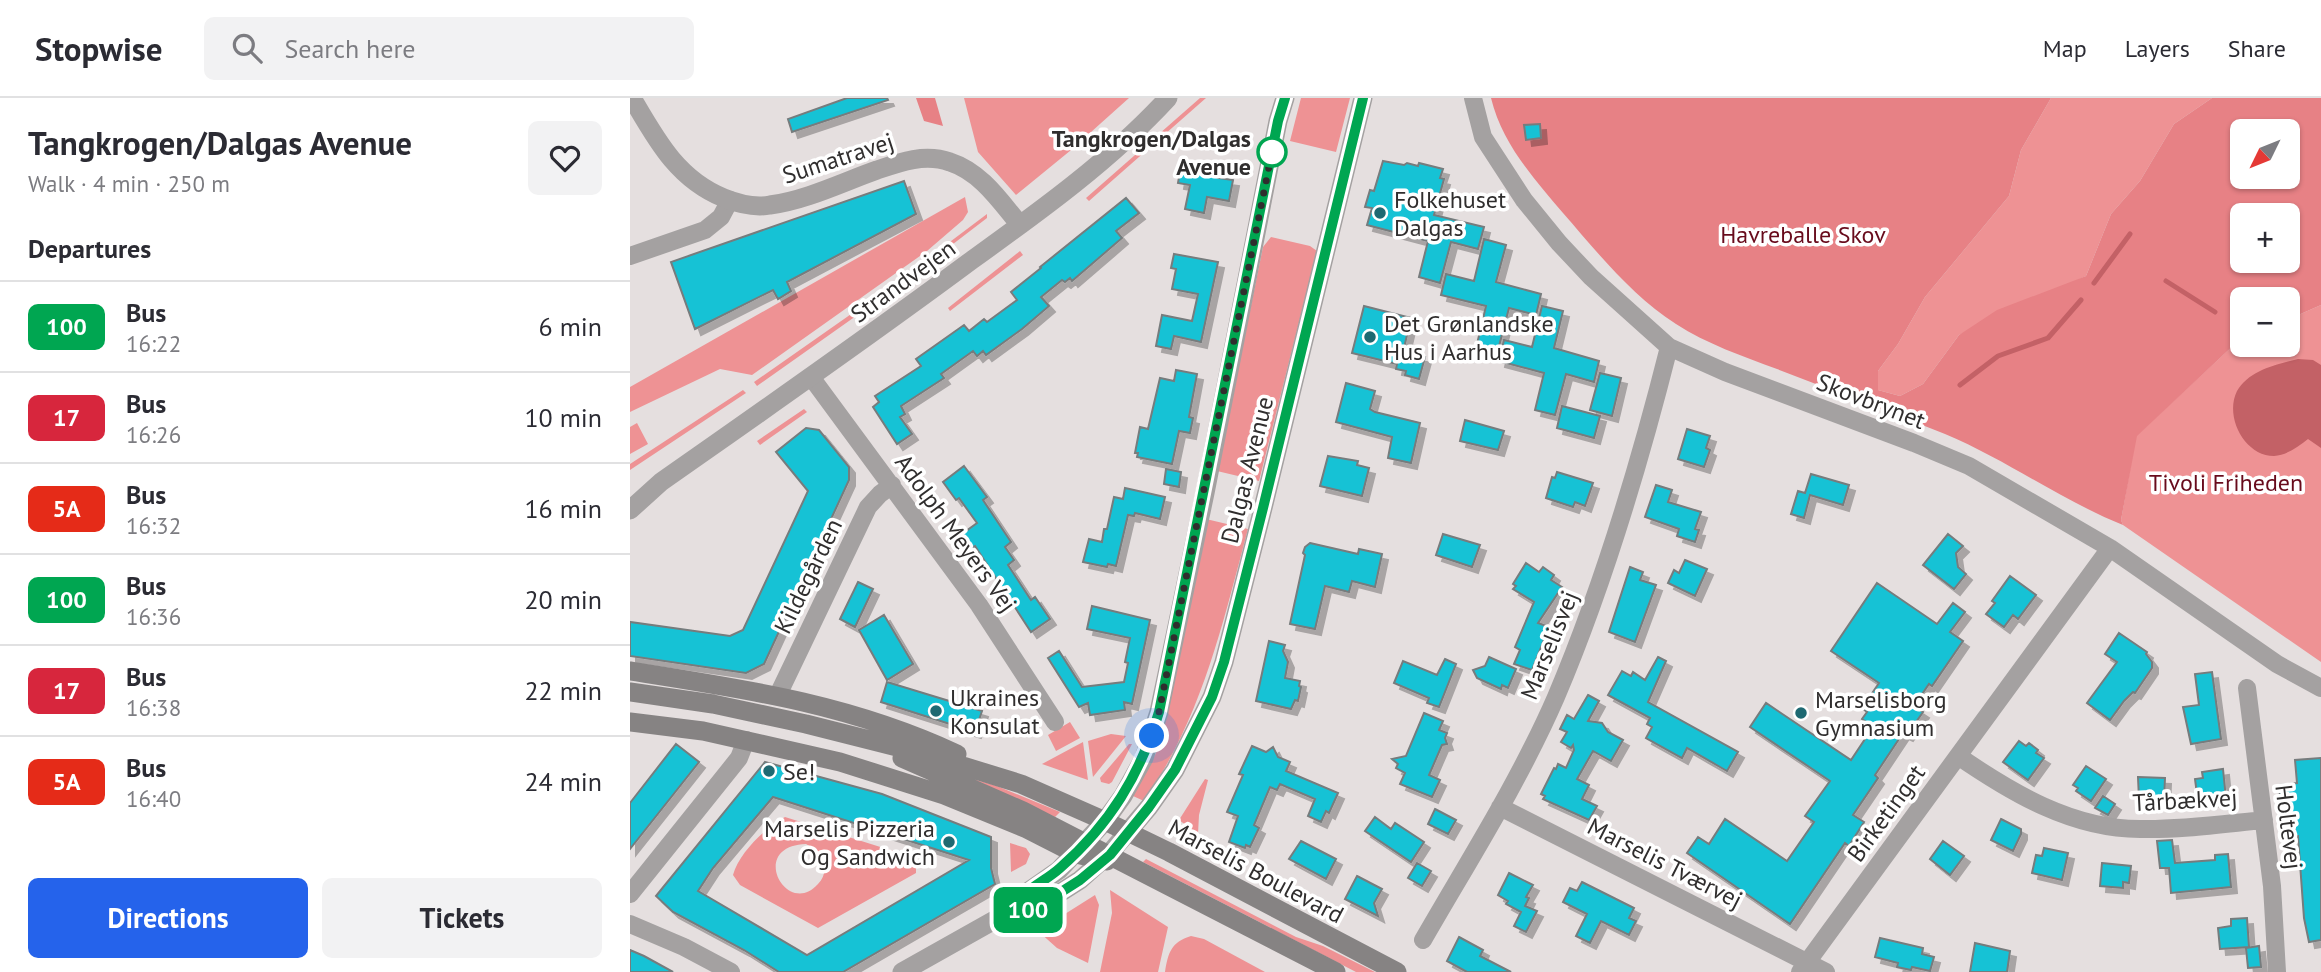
<!DOCTYPE html>
<meta charset="utf-8">
<style>
body{margin:0;font-family:"PT Sans",sans-serif;background:#f2f2f3;color:#2b2b33;height:100vh;display:flex;flex-direction:column;font-size:26px;white-space:nowrap}
*{box-sizing:border-box;margin:0}
p{font-size:23px;color:#7c7c81}
.icon{flex:none;width:38px;height:38px;fill:none;stroke:currentColor;stroke-width:2;stroke-linecap:round;stroke-linejoin:round}
.map{position:relative;flex:1;overflow:hidden}
.panel{display:flex;flex-direction:column;background:#fff;width:630px}
.panel>*{flex:none}
.badge{padding:0 14px;border-radius:10px;font-size:24px;line-height:46px}
.needle{width:46px;rotate:227deg}
.fabs{position:absolute;left:1600px;top:21px;display:grid;gap:14px}
.fabs a{display:grid;place-items:center;width:70px;height:70px;border-radius:10px;background:#fff;box-shadow:0 2px 5px #0004;font-size:35px}
.you{position:absolute;width:35px;height:35px;margin:-18px;border:5px solid #fff;border-radius:50%;background:#1a73e8;box-shadow:0 0 0 10px #1a73e833}
.map>.badge{position:absolute;translate:-50% -50%;box-shadow:0 0 0 4px #fff}
h2{padding:0 28px;font-size:26px;line-height:63px}
.round{display:grid;place-items:center;flex:none;width:74px;height:74px;border-radius:10px;background:#f2f2f3}
.overview{display:flex;align-items:center;justify-content:space-between;height:119px;padding:0 28px}
h1{font-size:33px;font-weight:700;line-height:52px}
.action{display:flex;gap:14px;margin-top:auto;padding:14px 28px}
.action a{flex:1;height:80px;border-radius:10px;background:#2563eb;color:#fff;font-size:28px;font-weight:700;line-height:80px;text-align:center}
.action a+a{background:#f2f2f3;color:#2b2b33}
ul{padding:0;list-style:none}
li{display:flex;align-items:center;gap:21px;height:91px;padding:0 28px;border-top:2px solid #e1e1e2}
li div{flex:1}
li b{display:block;font-size:26px}
li em{font-style:normal}
li .badge{min-width:77px;font-weight:700;text-align:center}
header{display:flex;align-items:center;gap:42px;box-sizing:border-box;height:98px;padding:0 35px;background:#fff;border-bottom:2px solid #e1e1e2}
header strong{font-size:33px}
nav{display:flex;gap:38px;margin-inline-start:auto;font-size:24px}
.search{width:490px;height:63px;background:#f2f2f3;display:flex;align-items:center;gap:18px;box-sizing:border-box;padding:0 24px;border-radius:10px;color:#7c7c81;font-size:26px}
main{display:flex;flex:1;min-height:0}
.map>svg:first-child{display:block}
</style>
<header>
<strong>Stopwise</strong>
<div class="search"><svg class="icon" aria-label="search" viewBox="0 0 24 24"><circle cx="10" cy="10" r="6"/><path d="M15 15l6 6"/></svg>Search here</div>
<nav><a>Map</a><a>Layers</a><a>Share</a></nav>
</header>
<main>
<section class="panel">
<div class="overview"><div><h1>Tangkrogen/Dalgas Avenue</h1><p>Walk · 4 min · 250 m</p></div><a class="round"><svg class="icon" aria-label="heart" viewBox="0 0 24 24"><path d="M12 20l-8-8c-3-5 5-10 8-4 3-6 11-1 8 4z"/></svg></a></div>
<h2>Departures</h2>
<ul>
<li><span class="badge" style="background:#00a651;color:#fff">100</span><div><b>Bus</b><p>16:22</p></div><em>6 min</em></li>
<li><span class="badge" style="background:#d7263d;color:#fff">17</span><div><b>Bus</b><p>16:26</p></div><em>10 min</em></li>
<li><span class="badge" style="background:#e52b18;color:#fff">5A</span><div><b>Bus</b><p>16:32</p></div><em>16 min</em></li>
<li><span class="badge" style="background:#00a651;color:#fff">100</span><div><b>Bus</b><p>16:36</p></div><em>20 min</em></li>
<li><span class="badge" style="background:#d7263d;color:#fff">17</span><div><b>Bus</b><p>16:38</p></div><em>22 min</em></li>
<li><span class="badge" style="background:#e52b18;color:#fff">5A</span><div><b>Bus</b><p>16:40</p></div><em>24 min</em></li>
</ul>
<div class="action"><a>Directions</a><a>Tickets</a></div>
</section>
<div class="map">
<svg width="1691" height="874" viewBox="0 0 1691 874">
<defs>
<filter id="shadow"><feDropShadow dx="6" dy="6" stdDeviation="0" flood-color="#0004"/></filter>
</defs>
<rect width="100%" height="100%" fill="#e5dfdf"/>
<!-- green -->
<path fill="#ee9294" fill-rule="evenodd" d="M 334,0 L 499,0 L 451,43 L 446,39 L 442,43 L 446,48 L 386,97 L 348,54 Z
M 570,0 L 576,0 L 459,103 L 456,100 Z
M 671,0 L 720,0 L 706,54 L 660,43 Z
M 1421,0 L 1582,0 L 1544,26 L 1510,83 L 1481,116 L 1456,178 L 1329,237 L 1293,286 L 1270,298 L 1248,292 L 1248,273 L 1268,246 L 1295,199 L 1379,98 L 1391,52 Z
M 335,99 L 338,114 L 333,122 L 297,153 L 122,277 L 90,271 L 0,314 L 0,289 Z
M 357,116 L 357,120 L 267,189 L 127,288 L 124,284 L 264,186 Z
M 641,139 L 680,148 L 687,153 L 629,383 L 587,373 L 633,149 Z
M 390,153 L 393,157 L 320,213 L 318,210 Z
M 1691,207 L 1691,564 L 1493,427 L 1491,422 L 1506,338 L 1606,245 L 1612,242 L 1612,247 L 1657,247 L 1657,222 Z
M 113,292 L 116,295 L 0,372 L 0,366 Z
M 174,311 L 177,314 L 130,347 L 127,343 Z
M 7,325 L 18,346 L 0,356 L 0,329 Z
M 576,421 L 618,431 C 592,528 572,619 514,703 L 503,698 L 526,655 L 535,623 Z
M 440,624 L 450,640 L 426,653 L 418,637 Z
M 481,636 L 496,638 L 463,679 L 458,643 Z
M 453,644 L 458,682 L 412,666 Z
M 499,646 L 502,646 L 482,684 L 479,686 L 471,684 L 470,680 Z
M 330,677 L 367,688 L 430,714 L 425,719 Z
M 575,681 L 578,682 L 569,717 L 568,736 L 549,722 Z
M 155,719 L 279,758 L 286,768 L 286,775 L 188,830 L 110,787 L 103,777 C 109,755 135,730 155,719 ZM 176,746 C 191,754 202,771 188,786 C 157,821 117,748 176,746 Z
M 380,745 L 396,750 L 400,756 L 396,766 L 381,774 Z
M 516,761 L 666,839 L 693,848 L 745,874 L 726,874 L 513,764 Z
M 480,792 L 538,829 L 528,874 L 470,874 L 482,815 Z
M 465,797 L 469,807 L 458,865 L 427,850 L 408,833 Z
M 561,838 L 574,841 L 635,874 L 535,874 C 538,855 541,844 561,838 Z"/>
<!-- forest -->
<path fill="#e78185" fill-rule="evenodd" d="M 286,0 L 305,0 L 313,28 L 294,23 Z
M 861,0 L 1421,0 L 1391,52 L 1379,98 L 1295,199 L 1268,246 L 1248,273 L 1248,292 L 1270,298 L 1293,286 L 1329,237 L 1367,212 L 1456,178 L 1481,116 L 1510,83 L 1544,26 L 1582,0 L 1691,0 L 1691,207 L 1657,222 L 1657,201 L 1612,201 L 1612,242 L 1606,245 L 1507,338 L 1491,422 L 1493,427 C 1431,402 1377,362 1315,336 C 1259,313 1203,293 1147,271 C 1112,258 1077,246 1046,226 C 1002,198 967,154 933,115 C 903,80 872,45 861,0 ZM 1612,33 L 1657,33 L 1657,79 L 1612,79 ZM 1612,117 L 1657,117 L 1657,163 L 1612,163 Z"/>
<!-- water -->
<path fill="#c36166" d="M 1668,261 L 1683,262 L 1691,267 L 1691,350 L 1678,341 C 1668,349 1657,357 1644,358 C 1615,358 1594,319 1607,293 C 1619,272 1647,266 1668,261 Z"/>
<g fill="none" stroke-linecap="round" stroke-linejoin="round">
<!-- stream -->
<path stroke="#c36166" stroke-width="5" d="M 1536,183 L 1585,214
M 1464,185 L 1500,136
M 1330,287 L 1368,258 L 1418,240 L 1451,202"/>
</g>
<!-- building -->
<path fill="#19c2d5" stroke="#767c7d" stroke-width="2" fill-rule="evenodd" filter="url(#shadow)" d="M 217,0 L 257,0 L 258,2 L 162,34 L 158,21 Z
M 910,26 L 911,40 L 896,42 L 894,27 Z
M 753,63 L 774,67 L 777,65 L 788,68 L 789,65 L 813,71 L 810,80 L 814,81 L 804,117 L 854,129 L 848,151 L 821,144 L 810,185 L 789,179 L 798,143 L 737,127 L 742,110 L 735,109 L 740,92 L 744,93 Z
M 551,68 L 590,73 L 588,80 L 603,82 L 599,103 L 577,99 L 574,115 L 555,111 L 560,87 L 548,85 Z
M 274,83 L 286,116 L 157,184 L 161,193 L 148,201 L 143,192 L 65,231 L 41,164 Z
M 496,100 L 509,115 L 486,133 L 492,140 L 442,183 L 440,180 L 435,184 L 432,182 L 411,199 L 419,208 L 392,231 L 356,257 L 353,253 L 347,258 L 343,253 L 311,276 L 314,280 L 271,308 L 275,316 L 270,319 L 282,336 L 267,346 L 243,309 L 249,304 L 245,298 L 291,268 L 286,261 L 334,227 L 339,233 L 354,221 L 357,224 L 387,202 L 381,194 L 411,170 L 410,169 Z
M 854,141 L 876,147 L 866,184 L 911,196 L 906,217 L 879,210 L 868,252 L 847,246 L 856,208 L 811,197 L 816,176 L 844,183 Z
M 544,156 L 588,164 L 571,244 L 544,238 L 541,251 L 526,248 L 532,217 L 562,223 L 568,196 L 542,191 L 546,171 L 541,170 Z
M 734,208 L 781,220 L 773,254 L 795,259 L 789,281 L 775,277 L 776,273 L 766,271 L 767,266 L 722,255 Z
M 912,208 L 933,213 L 924,250 L 969,263 L 964,284 L 936,276 L 925,317 L 905,312 L 914,275 L 869,263 L 874,242 L 902,249 Z
M 546,272 L 567,276 L 559,319 L 563,320 L 560,335 L 549,333 L 542,366 L 507,359 L 508,355 L 505,355 L 510,329 L 518,331 L 530,280 L 544,283 Z
M 970,275 L 991,280 L 982,318 L 960,312 Z
M 716,285 L 745,293 L 740,311 L 745,314 L 790,325 L 781,365 L 758,360 L 762,339 L 706,324 Z
M 932,308 L 970,318 L 964,340 L 927,330 Z
M 835,322 L 874,333 L 868,352 L 830,343 Z
M 176,330 L 189,332 L 219,369 L 219,382 L 134,566 L 116,575 L 0,558 L 0,524 L 100,538 L 113,532 L 178,393 L 146,354 Z
M 1057,331 L 1080,338 L 1076,350 L 1080,352 L 1074,369 L 1048,361 Z
M 698,358 L 728,363 L 727,367 L 739,370 L 732,398 L 690,388 Z
M 334,368 L 357,399 L 353,402 L 381,444 L 375,449 L 384,462 L 378,467 L 401,502 L 405,499 L 420,521 L 401,534 L 345,448 L 341,450 L 332,436 L 347,425 L 329,400 L 326,402 L 313,384 Z
M 536,371 L 551,374 L 549,389 L 534,386 Z
M 927,374 L 963,385 L 955,408 L 945,404 L 943,409 L 916,400 L 922,379 L 925,380 Z
M 1181,376 L 1219,387 L 1213,407 L 1180,397 L 1174,420 L 1161,416 L 1168,393 L 1175,395 Z
M 1026,387 L 1042,392 L 1038,404 L 1071,414 L 1065,431 L 1069,432 L 1065,444 L 1047,438 L 1049,431 L 1015,419 Z
M 495,390 L 535,399 L 530,421 L 505,415 L 504,418 L 498,417 L 486,468 L 478,466 L 477,469 L 453,464 L 459,441 L 472,444 L 474,431 L 477,431 L 484,399 L 493,401 Z
M 813,436 L 850,447 L 842,469 L 806,457 Z
M 1318,436 L 1333,448 L 1326,455 L 1328,469 L 1336,476 L 1324,491 L 1293,467 Z
M 680,445 L 728,456 L 729,451 L 752,456 L 745,489 L 722,483 L 719,494 L 695,488 L 685,531 L 660,526 L 675,457 L 673,455 L 675,449 Z
M 1055,462 L 1077,471 L 1065,498 L 1038,485 L 1044,472 L 1049,475 Z
M 896,465 L 909,474 L 913,469 L 924,477 L 921,482 L 932,489 L 908,525 L 919,529 L 902,572 L 884,566 L 890,552 L 885,549 L 904,504 L 883,491 L 886,488 L 883,486 Z
M 1000,469 L 1013,474 L 1010,482 L 1026,487 L 1005,544 L 979,534 Z
M 1380,478 L 1406,497 L 1388,521 L 1383,517 L 1374,529 L 1356,516 L 1365,505 L 1362,503 Z
M 228,484 L 243,491 L 225,529 L 210,521 Z
M 1247,485 L 1307,526 L 1323,505 L 1335,514 L 1320,534 L 1333,543 L 1302,588 L 1299,586 L 1284,608 L 1293,614 L 1277,637 L 1273,635 L 1245,677 L 1248,680 L 1223,717 L 1234,724 L 1219,748 L 1215,745 L 1160,826 L 1057,755 L 1068,739 L 1079,746 L 1095,721 L 1157,763 L 1184,724 L 1175,718 L 1200,683 L 1120,629 L 1136,605 L 1221,662 L 1243,629 L 1232,621 L 1237,614 L 1232,610 L 1249,585 L 1201,553 Z
M 462,508 L 520,522 L 502,606 L 494,604 L 495,612 L 460,617 L 458,605 L 449,609 L 418,560 L 429,553 L 452,589 L 494,584 L 498,565 L 495,564 L 500,540 L 457,531 Z
M 254,517 L 283,566 L 257,582 L 229,532 Z
M 1489,535 L 1517,554 L 1516,556 L 1522,564 L 1522,570 L 1505,595 L 1503,594 L 1494,603 L 1480,622 L 1457,605 L 1487,564 L 1475,556 Z
M 639,543 L 655,547 L 653,553 L 658,564 L 655,580 L 670,583 L 669,588 L 671,589 L 668,603 L 665,602 L 661,611 L 626,603 Z
M 859,559 L 886,571 L 878,590 L 872,587 L 871,591 L 847,580 L 843,572 L 855,568 Z
M 1028,559 L 1036,563 L 1018,604 L 1108,654 L 1097,673 L 1057,650 L 1052,660 L 1016,640 L 1022,629 L 1017,626 L 1020,620 L 978,597 L 992,573 L 1001,578 L 1003,574 L 1015,582 Z
M 815,561 L 826,566 L 809,609 L 797,605 L 799,600 L 764,585 L 773,563 L 807,577 Z
M 1582,574 L 1591,641 L 1561,646 L 1553,609 L 1569,607 L 1565,576 Z
M 257,584 L 352,613 L 345,634 L 251,604 Z
M 958,597 L 969,603 L 958,623 L 972,625 L 978,634 L 993,642 L 981,663 L 963,653 L 947,681 L 959,687 L 952,701 L 967,708 L 959,722 L 913,701 L 915,698 L 911,696 L 924,670 L 926,671 L 928,666 L 936,670 L 944,652 L 943,647 L 941,650 L 931,644 L 937,634 L 930,631 L 937,617 L 944,621 Z
M 794,615 L 813,623 L 809,632 L 817,635 L 815,640 L 817,646 L 812,647 L 799,677 L 810,682 L 802,699 L 770,686 L 775,675 L 766,670 L 768,666 L 762,661 L 776,658 Z
M 1389,643 L 1396,648 L 1399,645 L 1408,652 L 1406,655 L 1414,660 L 1398,682 L 1373,664 Z
M 46,646 L 69,664 L 0,751 L 0,705 Z
M 622,648 L 636,654 L 643,649 L 648,659 L 660,664 L 656,673 L 708,695 L 699,715 L 696,713 L 691,724 L 678,718 L 685,701 L 650,686 L 647,692 L 640,689 L 624,727 L 629,730 L 620,749 L 616,747 L 615,750 L 599,744 L 608,718 L 597,714 L 613,677 L 609,676 Z
M 1691,660 L 1691,842 L 1679,844 L 1674,820 L 1668,738 L 1665,738 L 1664,718 L 1652,719 L 1649,687 L 1667,685 L 1665,662 Z
M 135,664 L 252,696 L 361,739 L 361,770 L 365,786 L 213,874 L 149,874 L 114,852 L 43,814 L 26,798 ZM 143,699 L 339,762 L 177,857 L 68,793 L 83,770 Z
M 1456,668 L 1476,681 L 1461,703 L 1446,693 L 1448,690 L 1443,687 Z
M 1593,671 L 1596,701 L 1568,704 L 1565,681 L 1573,680 L 1572,674 Z
M 1508,679 L 1535,680 L 1534,703 L 1509,701 Z
M 1473,698 L 1485,706 L 1478,717 L 1465,710 Z
M 805,711 L 826,722 L 818,736 L 798,726 Z
M 745,719 L 761,731 L 765,725 L 794,744 L 781,764 L 735,733 Z
M 1371,721 L 1391,731 L 1391,736 L 1383,753 L 1361,742 Z
M 1542,742 L 1545,765 L 1585,762 L 1585,757 L 1598,756 L 1601,789 L 1541,795 L 1539,770 L 1530,770 L 1527,743 Z
M 671,743 L 706,761 L 696,781 L 659,761 Z
M 1313,743 L 1334,758 L 1320,777 L 1300,761 Z
M 1414,750 L 1438,755 L 1432,782 L 1402,775 L 1406,757 L 1412,758 Z
M 787,765 L 801,773 L 792,788 L 778,780 Z
M 1472,765 L 1501,768 L 1499,785 L 1493,784 L 1493,790 L 1470,788 Z
M 879,775 L 903,787 L 896,799 L 899,800 L 895,808 L 907,813 L 896,834 L 884,828 L 891,814 L 876,806 L 878,803 L 868,797 Z
M 727,778 L 752,791 L 744,805 L 748,818 L 715,801 Z
M 952,784 L 1004,810 L 999,820 L 1006,823 L 999,837 L 971,823 L 960,845 L 946,838 L 957,816 L 933,804 L 940,790 L 947,793 Z
M 1617,820 L 1619,849 L 1590,851 L 1588,830 L 1601,828 L 1601,821 Z
M 829,839 L 853,852 L 850,858 L 881,874 L 837,874 L 817,863 Z
M 1250,840 L 1293,850 L 1292,856 L 1304,859 L 1300,873 L 1282,869 L 1281,872 L 1267,869 L 1268,865 L 1245,859 Z
M 1345,845 L 1380,853 L 1377,874 L 1340,874 Z
M 1629,848 L 1631,869 L 1618,870 L 1616,850 Z
M 0,852 L 14,858 L 43,874 L 0,874 Z"/>
<g fill="none" stroke-linecap="round" stroke-linejoin="round">
<!-- minor -->
<path stroke="#a4a1a1" stroke-width="18" d="M 843,0 L 853,39 L 894,102 L 929,145 L 961,179 L 1039,249 L 1095,274 L 1284,345 L 1339,368 L 1480,450 L 1647,566 L 1691,590
M 0,158 L 75,132 L 91,119 L 100,102
M 181,279 L 349,507 L 425,624
M 1617,590 L 1642,788 L 1647,874
M 148,597 L 238,409 L 250,396 L 262,387
M 1328,658 C 1382,695 1442,731 1510,731 C 1551,732 1593,726 1634,722
M 870,709 L 1196,874
M 0,796 L 109,660 L 116,642
M 0,826 L 54,849 L 101,874
M 793,842 C 839,762 889,684 926,599 C 974,486 1009,368 1039,249
M 1170,874 L 1480,450"/>
<!-- tertiary -->
<path stroke="#a4a1a1" stroke-width="19" d="M 2,0 C 26,41 47,81 94,100 C 109,106 124,110 140,107 C 177,102 213,84 247,72 C 270,64 295,55 320,64 C 351,74 370,103 390,127
M 0,412 L 31,384 C 135,311 240,238 342,162 C 410,113 481,62 538,0
M 377,815 L 406,810 L 450,782 L 479,756 L 519,709 L 545,672 L 582,599 L 594,564 L 633,410 L 733,0
M 272,874 L 377,815 L 396,795 L 429,772 L 475,723 L 493,698 L 514,660 L 529,614 L 575,395 L 648,23 L 655,0"/>
<!-- secondary -->
<path stroke="#868383" stroke-width="19" d="M 0,573 C 115,591 220,606 327,656
M 0,594 L 83,606 L 176,626 L 291,655 L 391,686 L 475,723 L 539,754 L 767,874
M 0,624 L 73,633 L 210,664 L 314,697 L 397,731 L 446,756 L 477,763
M 272,660 L 393,713 L 706,874"/>
</g>
<g fill="none" stroke-linecap="round" stroke-linejoin="round">
<defs>
<path id="line" d="M 655,0 L 648,23 L 529,614 C 510,677 480,726 430,770 C 419,780 406,786 395,796 C 389,801 383,809 377,815 L 406,810 L 450,782 L 480,757 L 519,709 L 545,672 L 582,599 L 594,564 L 633,410 L 733,0"/>
</defs>
<!-- line casing -->
<use href="#line" stroke="#fff" stroke-width="16"/>
<!-- line -->
<use href="#line" stroke="#00a651" stroke-width="10"/>
<!-- walk -->
<path stroke="#302e2e" stroke-width="7" stroke-dasharray="0 12.6" d="M 522,638 L 529,614 L 643,49 L 642,54"/>
</g>
<!-- markers -->
<circle fill="#fff" stroke="#00a651" stroke-width="3.5" cx="642" cy="54" r="14"/>
<g fill="#1e6972" stroke="#fff" stroke-width="2.5">
<circle cx="750" cy="115" r="7"/>
<circle cx="740" cy="239" r="7"/>
<circle cx="306" cy="613" r="7"/>
<circle cx="1171" cy="615" r="7"/>
<circle cx="139" cy="673" r="7"/>
<circle cx="319" cy="744" r="7"/>
</g>
<g text-anchor="middle" dominant-baseline="central" stroke-width="7" stroke-linejoin="round" paint-order="stroke">
<!-- stop labels -->
<g font-size="24" font-weight="bold" fill="#302e2e" stroke="#fff" text-anchor="end">
<text x="621" y="40">Tangkrogen/Dalgas<tspan x="621" dy="28">Avenue</tspan></text>
</g>
<!-- street labels -->
<g font-size="24" fill="#302e2e" stroke="#fff">
<text transform="translate(208 60) rotate(-18)">Sumatravej</text>
<text transform="translate(273 183) rotate(-36)">Strandvejen</text>
<text transform="translate(1241 303) rotate(21)">Skovbrynet</text>
<text transform="translate(617 372) rotate(-76)">Dalgas Avenue</text>
<text transform="translate(326 435) rotate(54)">Adolph Meyers Vej</text>
<text transform="translate(178 478) rotate(-64)">Kildegården</text>
<text transform="translate(919 547) rotate(-68)">Marselisvej</text>
<text transform="translate(1555 702) rotate(-3)">Tårbækvej</text>
<text transform="translate(1256 715) rotate(-54)">Birketinget</text>
<text transform="translate(1659 729) rotate(83)">Holtevej</text>
<text transform="translate(1035 765) rotate(27)">Marselis Tværvej</text>
<text transform="translate(626 773) rotate(28)">Marselis Boulevard</text>
</g>
<!-- poi labels -->
<g font-size="24" fill="#302e2e" stroke="#fff" text-anchor="start">
<text x="764" y="101">Folkehuset<tspan x="764" dy="28">Dalgas</tspan></text>
<text x="754" y="225">Det Grønlandske<tspan x="754" dy="28">Hus i Aarhus</tspan></text>
<text x="320" y="599">Ukraines<tspan x="320" dy="28">Konsulat</tspan></text>
<text x="1185" y="601">Marselisborg<tspan x="1185" dy="28">Gymnasium</tspan></text>
<text x="153" y="673">Se!</text>
<text x="305" y="730" text-anchor="end">Marselis Pizzeria<tspan x="305" dy="28">Og Sandwich</tspan></text>
</g>
<!-- park labels -->
<g font-size="24" fill="#680b1c" stroke="#fff">
<text x="1173" y="136">Havreballe Skov</text>
<text x="1596" y="384">Tivoli Friheden</text>
</g>
</g>
</svg>
<div class="fabs">
<a><svg class="needle" viewBox="-14 -14 28 28"><path d="M0-13l5 13h-10z" fill="#e53935"/><path d="M0 13l5-13h-10z" fill="#7c7c81"/></svg></a>
<a>+</a>
<a>−</a>
</div>
<div class="you" style="left:522px;top:638px"></div>
<b class="badge" style="left:398px;top:812px;background:#00a651;color:#fff">100</b>
</div>
</main>
